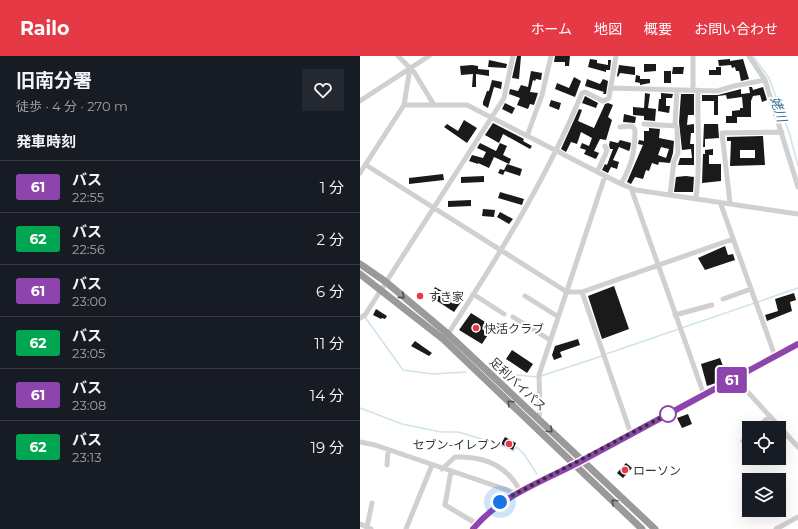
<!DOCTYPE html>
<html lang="ja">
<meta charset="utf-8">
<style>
body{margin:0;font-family:Montserrat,"Noto Sans JP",sans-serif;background:#242831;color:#f1f3f6;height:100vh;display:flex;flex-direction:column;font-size:15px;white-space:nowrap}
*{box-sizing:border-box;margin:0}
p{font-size:13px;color:#9ea1a6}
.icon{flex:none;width:22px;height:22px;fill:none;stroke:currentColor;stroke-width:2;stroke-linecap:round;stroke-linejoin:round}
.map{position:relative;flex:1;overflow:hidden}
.details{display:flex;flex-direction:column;background:#171b24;width:360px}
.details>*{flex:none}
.badge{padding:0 8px;border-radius:3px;font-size:14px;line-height:26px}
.fabs{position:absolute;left:382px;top:365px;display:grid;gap:8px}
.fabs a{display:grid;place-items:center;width:44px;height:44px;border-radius:0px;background:#171b24;box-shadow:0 4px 16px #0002;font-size:20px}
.you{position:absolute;width:20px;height:20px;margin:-10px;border:3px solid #fff;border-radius:50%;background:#1a73e8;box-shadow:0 0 0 6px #1a73e833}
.map>.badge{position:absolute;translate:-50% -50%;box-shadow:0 0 0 2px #fff}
h2{padding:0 16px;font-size:15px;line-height:36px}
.round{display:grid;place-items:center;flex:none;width:42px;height:42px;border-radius:0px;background:#242831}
.head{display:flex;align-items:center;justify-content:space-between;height:68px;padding:0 16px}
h1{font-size:19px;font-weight:700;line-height:30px}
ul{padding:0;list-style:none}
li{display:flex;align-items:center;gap:12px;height:52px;padding:0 16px;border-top:1px solid #363941}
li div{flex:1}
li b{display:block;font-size:15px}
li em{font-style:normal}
li .badge{min-width:44px;font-weight:700;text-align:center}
header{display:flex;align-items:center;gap:24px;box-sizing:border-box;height:56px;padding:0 20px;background:#e63946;color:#fff}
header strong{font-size:19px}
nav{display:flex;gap:22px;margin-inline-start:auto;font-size:14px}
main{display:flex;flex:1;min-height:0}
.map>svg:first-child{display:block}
</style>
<header>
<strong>Railo</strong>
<nav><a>ホーム</a><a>地図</a><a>概要</a><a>お問い合わせ</a></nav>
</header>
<main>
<section class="details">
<div class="head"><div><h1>旧南分署</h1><p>徒歩 · 4 分 · 270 m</p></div><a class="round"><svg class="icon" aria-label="heart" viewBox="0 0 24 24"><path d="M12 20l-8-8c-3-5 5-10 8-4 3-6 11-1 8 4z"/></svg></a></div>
<h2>発車時刻</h2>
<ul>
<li><span class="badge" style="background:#8e44ad;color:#fff">61</span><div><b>バス</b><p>22:55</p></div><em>1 分</em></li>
<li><span class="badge" style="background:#00a651;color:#fff">62</span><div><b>バス</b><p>22:56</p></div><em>2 分</em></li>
<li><span class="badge" style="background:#8e44ad;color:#fff">61</span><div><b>バス</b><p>23:00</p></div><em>6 分</em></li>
<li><span class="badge" style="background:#00a651;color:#fff">62</span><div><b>バス</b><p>23:05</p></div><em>11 分</em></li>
<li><span class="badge" style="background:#8e44ad;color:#fff">61</span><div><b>バス</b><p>23:08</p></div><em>14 分</em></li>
<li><span class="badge" style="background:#00a651;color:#fff">62</span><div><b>バス</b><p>23:13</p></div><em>19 分</em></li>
</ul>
</section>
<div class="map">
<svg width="438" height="473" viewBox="0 0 438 473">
<rect width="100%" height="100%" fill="#fff"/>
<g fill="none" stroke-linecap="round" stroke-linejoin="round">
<!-- stream -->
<path stroke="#cfe2ee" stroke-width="1.5" d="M 393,0 L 409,22 L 429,76 L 438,110
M 5,261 L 43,314 L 73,318 L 106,316
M 246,298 L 438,232
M 137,315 L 144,318 L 178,321
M 181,320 L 242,300
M 0,352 L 42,368 L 81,376 L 98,376 L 139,388 L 153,395 L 157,391 L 164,398 L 177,418"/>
</g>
<!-- building -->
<path fill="#1a1a1a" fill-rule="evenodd" d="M 157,0 L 161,0 L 159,23 L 152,22 Z
M 195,0 L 210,0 L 209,10 L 205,10 L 205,6 L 194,6 Z
M 230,3 L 237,4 L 237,7 L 248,9 L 248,4 L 251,4 L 250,14 L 246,14 L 246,16 L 228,11 Z
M 370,3 L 370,5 L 383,3 L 389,23 L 381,25 L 379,15 L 376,15 L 375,11 L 372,12 L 371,9 L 359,10 L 358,4 Z
M 129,4 L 147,8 L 146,12 L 128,11 Z
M 284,8 L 296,8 L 296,15 L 284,16 Z
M 112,9 L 118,10 L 118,13 L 129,14 L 129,20 L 116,18 L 116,31 L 112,31 L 113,18 L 101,19 L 100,10 Z
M 259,9 L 275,11 L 275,19 L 260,17 L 258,21 L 257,20 Z
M 313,11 L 324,11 L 323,18 L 312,18 Z
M 356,11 L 361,11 L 361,19 L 349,19 L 349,14 L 356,14 Z
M 171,15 L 182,17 L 181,24 L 176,23 L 175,25 L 173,24 L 170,36 L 178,37 L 174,49 L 170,48 L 168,53 L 157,49 L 160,42 L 149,38 L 150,33 L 158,35 L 161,29 L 168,31 Z
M 304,15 L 311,15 L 311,27 L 304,27 Z
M 276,19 L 280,20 L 280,23 L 290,23 L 290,27 L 280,29 L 280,27 L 275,26 Z
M 214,21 L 221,25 L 215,41 L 195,33 L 197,27 L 209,32 Z
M 227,23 L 240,28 L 243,23 L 248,25 L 246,38 L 243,38 L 244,36 L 225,30 Z
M 132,24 L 142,26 L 141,33 L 134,31 L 128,52 L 123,49 L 123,46 L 127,35 L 129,35 Z
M 389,31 L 392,31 L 393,34 L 403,31 L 407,44 L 402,46 L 400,39 L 393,40 L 391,45 L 391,61 L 377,61 L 377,67 L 366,67 L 366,60 L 372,60 L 372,55 L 380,54 L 380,52 L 383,52 L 382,41 L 367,43 L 366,39 L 358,40 L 358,59 L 354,59 L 354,45 L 342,45 L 342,39 L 358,39 L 381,33 L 381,38 L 390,37 Z
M 285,37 L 290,38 L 288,52 L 296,53 L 295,65 L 284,64 L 284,60 L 273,59 L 273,51 L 284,52 Z
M 301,37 L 313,38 L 312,42 L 306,42 L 306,50 L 310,50 L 309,57 L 298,55 L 299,43 L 301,43 Z
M 321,38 L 334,38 L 334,59 L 328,59 L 327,69 L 334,68 L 334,77 L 331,77 L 330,88 L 334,88 L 334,109 L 318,109 L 320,102 L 332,102 L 331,93 L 322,94 L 319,66 Z
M 225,40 L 238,47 L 236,52 L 222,47 Z
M 191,44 L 201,47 L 199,54 L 189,50 Z
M 145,47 L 155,52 L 152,58 L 142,53 Z
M 248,47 L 253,49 L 248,61 L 252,64 L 246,84 L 240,83 L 234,95 L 239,97 L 236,103 L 224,98 L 226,94 L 220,92 L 222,87 L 229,90 L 232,82 L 221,76 L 217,88 L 211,86 L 206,96 L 201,93 L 219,53 L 222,54 L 218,65 L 234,72 L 245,48 Z
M 264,58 L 276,61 L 275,67 L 263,66 Z
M 104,64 L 117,72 L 107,87 L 84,71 L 87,68 L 98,75 Z
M 133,67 L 164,83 L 163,85 L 172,90 L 170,93 L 143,78 L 139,87 L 125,79 Z
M 344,68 L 358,68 L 359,82 L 345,83 L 345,91 L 343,91 Z
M 289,72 L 300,73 L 299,82 L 314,85 L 313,97 L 310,107 L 299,106 L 298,109 L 292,107 L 289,115 L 286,114 L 283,123 L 275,121 L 271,128 L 267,126 L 283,89 L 278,88 L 279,84 L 284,85 L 284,75 L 289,75 ZM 301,91 L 309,93 L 306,102 L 298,99 Z
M 403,80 L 405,109 L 370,110 L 371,85 L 367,85 L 367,81 ZM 380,94 L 395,94 L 395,102 L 380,102 Z
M 260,84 L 271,87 L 270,93 L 269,95 L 259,91 L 253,104 L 259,106 L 257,113 L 251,111 L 248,117 L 242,114 L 245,108 L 247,109 L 253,93 L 250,93 L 249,89 L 250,85 L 258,87 Z
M 120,87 L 136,95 L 140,87 L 147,90 L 143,99 L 151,103 L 149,108 L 134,101 L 129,112 L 118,107 L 118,108 L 109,105 L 112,99 L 123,102 L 126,96 L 117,92 Z
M 353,93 L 353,99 L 349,99 L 349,108 L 361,108 L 361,125 L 342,127 L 343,98 L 345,98 L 345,94 Z
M 147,108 L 162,113 L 160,120 L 145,115 L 143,119 L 138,117 L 140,113 L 144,114 Z
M 83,118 L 84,124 L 49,128 L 49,122 Z
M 124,120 L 124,126 L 101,127 L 101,121 Z
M 326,120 L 334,121 L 333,136 L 314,136 L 316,121 Z
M 140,136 L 164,143 L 162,149 L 138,142 Z
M 111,144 L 111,150 L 88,151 L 88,145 Z
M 123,153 L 135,154 L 134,161 L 122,160 Z
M 140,156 L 153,163 L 149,168 L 137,161 Z
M 365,190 L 368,199 L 373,198 L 375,204 L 345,214 L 338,202 Z
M 254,230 L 269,273 L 242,283 L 228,240 Z
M 75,231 L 101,246 L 94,256 L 71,241 Z
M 434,237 L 436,244 L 430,246 L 432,255 L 407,265 L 405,259 L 418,255 L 415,243 Z
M 16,253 L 27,260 L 25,263 L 22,262 L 21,263 L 13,259 Z
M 111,257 L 133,271 L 122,288 L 99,274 Z
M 218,283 L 220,289 L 200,296 L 202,301 L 194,304 L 192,299 L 195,290 Z
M 55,285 L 72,297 L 69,300 L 51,290 Z
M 152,294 L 173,308 L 167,317 L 146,303 Z
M 360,302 L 366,318 L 357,321 L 359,326 L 347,330 L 341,308 Z
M 328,358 L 332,368 L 322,372 L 317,362 Z
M 145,381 L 156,387 L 153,394 L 141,388 Z
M 266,407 L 272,412 L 263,422 L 257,417 Z"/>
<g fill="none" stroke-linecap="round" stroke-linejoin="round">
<!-- minor -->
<path stroke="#d0d0d0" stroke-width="5" d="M 38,0 L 54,16 L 74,49
M 389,0 L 405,24 L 438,131
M 251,32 L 357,35 L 374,30 L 405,24
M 333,34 L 333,0
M 0,45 L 69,0
M 44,49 L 107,49 L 261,128 L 276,134 L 438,158
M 284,68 L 316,70
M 260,71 L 272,70 L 275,74 C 275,96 272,108 261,128
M 167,80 L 182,39 L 191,0
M 6,109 L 207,236 L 222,236 L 373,183
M 237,116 L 247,95 L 245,90
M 0,117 L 44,49 L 50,12
M 271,132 L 344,339
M 310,139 L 314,105 L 318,97 L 317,72 L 315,68 L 317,34
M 336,142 C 341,106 337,71 338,34
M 360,146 L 415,300
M 370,147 L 362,77 L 422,76
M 222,236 L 271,378
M 113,238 L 144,258
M 165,240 L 197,260
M 363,243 L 391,233
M 315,259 L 352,249
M 153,261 L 190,284
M 0,262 L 5,259 L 144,42 L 153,0
M 88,278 C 138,201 187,122 222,37 L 225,36 L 243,45 L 249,42 L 256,0
M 378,321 L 385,333 L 438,391
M 178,362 L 180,356 L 179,319 L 245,120
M 397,372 L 410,360
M 383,385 L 389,379
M 0,386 L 15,389 L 156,437
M 419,386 L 427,379
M 27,409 L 28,394
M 82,413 L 95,401 C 123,400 147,409 160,435
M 91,415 L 85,449 L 117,468
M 0,468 L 11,473
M 7,471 L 12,447
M 46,473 L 72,409
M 416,473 L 438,461"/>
<!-- major -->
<path stroke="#ababab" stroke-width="6" d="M 113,473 C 142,438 185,425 225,403 C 296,365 367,326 438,288"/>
<!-- highway -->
<path stroke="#9a9a9a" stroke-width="7" d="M 0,208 L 26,226 L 88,278 L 295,473
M 0,218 L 83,283 L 282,473"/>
</g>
<!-- one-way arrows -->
<defs><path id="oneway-chevron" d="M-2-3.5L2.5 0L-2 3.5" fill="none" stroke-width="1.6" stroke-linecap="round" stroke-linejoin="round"/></defs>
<g stroke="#525252">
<use href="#oneway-chevron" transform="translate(42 240) rotate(40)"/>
<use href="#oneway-chevron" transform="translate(150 347) rotate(-136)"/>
<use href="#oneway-chevron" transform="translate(190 374) rotate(43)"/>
<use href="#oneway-chevron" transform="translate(254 446) rotate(-137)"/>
</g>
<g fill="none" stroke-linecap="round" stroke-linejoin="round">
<defs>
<path id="line" d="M 113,473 C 142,438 185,425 225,403 C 296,365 367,326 438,288"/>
</defs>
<!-- line casing -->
<use href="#line" stroke="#fff" stroke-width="9"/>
<!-- line -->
<use href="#line" stroke="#8e44ad" stroke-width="6"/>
<!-- walk -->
<path stroke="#333" stroke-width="4" stroke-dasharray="0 7.2" d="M 140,446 L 308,358"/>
</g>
<!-- markers -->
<g fill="#e63946" stroke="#fff" stroke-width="1.5">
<circle cx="60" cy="240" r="4"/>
<circle cx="116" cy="272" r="4"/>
<circle cx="149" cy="388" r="4"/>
<circle cx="265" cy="414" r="4"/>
</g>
<circle fill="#fff" stroke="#8e44ad" stroke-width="2" cx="308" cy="358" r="8"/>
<g text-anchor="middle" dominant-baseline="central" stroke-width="4" stroke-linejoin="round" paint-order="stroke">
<!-- poi labels -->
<g font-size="12" fill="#333" stroke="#fff" text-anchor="start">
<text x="68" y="240">すき家</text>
<text x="124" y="272">快活クラブ</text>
<text x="141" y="388" text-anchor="end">セブン-イレブン</text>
<text x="273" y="414">ローソン</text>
</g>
<!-- street labels -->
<g font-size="12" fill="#333" stroke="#fff">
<text transform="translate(158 328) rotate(43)">足利バイパス</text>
</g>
<!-- water labels -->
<g font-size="13" font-style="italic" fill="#3f7597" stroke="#fff">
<text transform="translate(419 53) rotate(72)">姥川</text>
</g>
</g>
</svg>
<div class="fabs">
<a><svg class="icon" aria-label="locate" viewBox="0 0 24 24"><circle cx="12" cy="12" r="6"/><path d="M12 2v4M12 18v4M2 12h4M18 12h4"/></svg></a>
<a><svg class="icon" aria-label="layers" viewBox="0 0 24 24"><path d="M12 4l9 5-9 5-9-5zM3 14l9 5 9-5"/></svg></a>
</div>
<div class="you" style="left:140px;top:446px"></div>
<b class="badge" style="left:372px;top:324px;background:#8e44ad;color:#fff">61</b>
</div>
</main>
